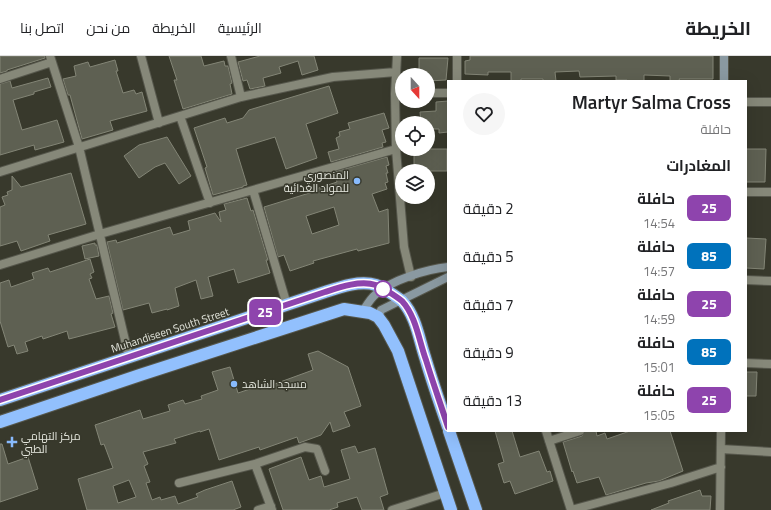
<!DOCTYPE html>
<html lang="ar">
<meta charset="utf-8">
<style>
body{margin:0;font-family:"Titillium Web",Cairo,sans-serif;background:#f6f6f6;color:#202124;direction:rtl;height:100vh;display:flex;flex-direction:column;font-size:15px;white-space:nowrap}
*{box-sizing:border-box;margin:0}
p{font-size:13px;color:#757577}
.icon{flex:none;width:22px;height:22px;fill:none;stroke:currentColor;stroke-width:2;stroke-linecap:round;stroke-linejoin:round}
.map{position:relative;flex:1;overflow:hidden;direction:ltr}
.drawer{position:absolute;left:447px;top:24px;width:300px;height:352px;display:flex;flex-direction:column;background:#fff;border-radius:0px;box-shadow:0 4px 16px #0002;direction:rtl}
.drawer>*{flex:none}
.badge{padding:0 8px;border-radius:6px;font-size:14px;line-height:26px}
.needle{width:26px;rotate:159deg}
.buttons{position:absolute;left:395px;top:12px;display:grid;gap:8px}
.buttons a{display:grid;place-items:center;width:40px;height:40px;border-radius:50%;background:#fff;box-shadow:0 4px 16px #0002;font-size:20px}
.map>.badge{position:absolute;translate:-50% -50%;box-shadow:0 0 0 2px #fff}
h2{padding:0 16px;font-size:15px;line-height:36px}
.round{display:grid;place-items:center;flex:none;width:42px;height:42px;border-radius:21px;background:#f6f6f6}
.summary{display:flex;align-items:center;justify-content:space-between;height:68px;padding:0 16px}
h1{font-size:19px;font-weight:600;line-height:30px}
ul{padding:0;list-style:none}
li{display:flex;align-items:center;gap:12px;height:48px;padding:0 16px}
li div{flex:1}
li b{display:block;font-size:15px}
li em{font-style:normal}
li .badge{min-width:44px;font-weight:700;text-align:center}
header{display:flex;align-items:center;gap:24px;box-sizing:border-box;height:56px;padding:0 20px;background:#fff;border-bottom:1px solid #e0e0e0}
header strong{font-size:19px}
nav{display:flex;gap:22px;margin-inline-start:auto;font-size:14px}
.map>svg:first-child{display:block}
</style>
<header>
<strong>الخريطة</strong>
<nav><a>الرئيسية</a><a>الخريطة</a><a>من نحن</a><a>اتصل بنا</a></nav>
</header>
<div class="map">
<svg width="771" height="454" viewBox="0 0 771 454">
<rect width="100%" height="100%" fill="#38392c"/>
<!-- building -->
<path fill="#5e6052" stroke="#838576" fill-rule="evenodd" d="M 0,0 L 45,0 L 45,2 L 7,14 L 7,15 L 0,17 Z
M 169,0 L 201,0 L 204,10 L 224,5 L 225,10 L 228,10 L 232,27 L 230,28 L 232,38 L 183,53 L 174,24 L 177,24 Z
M 260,0 L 314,0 L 318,14 L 302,19 L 298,5 L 279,11 L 281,17 L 263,22 L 265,30 L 250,33 L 247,24 L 243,25 L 238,6 Z
M 470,0 L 713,0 L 713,23 L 679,23 L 680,25 L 670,25 L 670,20 L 644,19 L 644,25 L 627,25 L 627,24 L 616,24 L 616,20 L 580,21 L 579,15 L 555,16 L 556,25 L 543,25 L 543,23 L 521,23 L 521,25 L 511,25 L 511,16 L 488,16 L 488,19 L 465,18 L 465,5 L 470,4 Z
M 419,2 L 448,2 L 446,24 L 428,25 L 428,19 L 419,19 Z
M 115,4 L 118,15 L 116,15 L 123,37 L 134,34 L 136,38 L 142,36 L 147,55 L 110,65 L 113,74 L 82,83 L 70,39 L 68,39 L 63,23 L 76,20 L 74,10 L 88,6 L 90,11 Z
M 48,22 L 51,31 L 34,36 L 34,38 L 13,44 L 22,74 L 57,64 L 64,86 L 35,94 L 34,89 L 0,99 L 0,28 L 10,25 L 12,32 Z
M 329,30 L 338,57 L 306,68 L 317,102 L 286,113 L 275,81 L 236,93 L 247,129 L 243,130 L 243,131 L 213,139 L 205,112 L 207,111 L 194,72 L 225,62 L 227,67 L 243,62 L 249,54 Z
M 448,45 L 448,76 L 439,77 L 439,73 L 428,73 L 428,67 L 421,67 L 420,56 L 436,55 L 436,46 Z
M 384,57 L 389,72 L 382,74 L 386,86 L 382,87 L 383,91 L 331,106 L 328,96 L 339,93 L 336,82 L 340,80 L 339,76 L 350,73 L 348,67 Z
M 167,81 L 191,120 L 179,128 L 165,107 L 155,111 L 139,122 L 124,100 L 139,89 Z
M 414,93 L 447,93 L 447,115 L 414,115 Z
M 746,93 L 766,93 L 765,126 L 746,126 Z
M 387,101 L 389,109 L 386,110 L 388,117 L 386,117 L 388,126 L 385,127 L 387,133 L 372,138 L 379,156 L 388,153 L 389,187 L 358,195 L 357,193 L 313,205 L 314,207 L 290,215 L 284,199 L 278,201 L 264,151 L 316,135 L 316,133 L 337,126 L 334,116 ZM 334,151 L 339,169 L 312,178 L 306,160 Z
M 71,117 L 86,168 L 48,179 L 50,185 L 21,195 L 17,185 L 0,190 L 0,151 L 5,149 L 2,141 L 8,139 L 7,136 L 12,134 L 12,120 L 21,131 Z
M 247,142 L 251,155 L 253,154 L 268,204 L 266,204 L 270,217 L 238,227 L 234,213 L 208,221 L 213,240 L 201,243 L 196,224 L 175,232 L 179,250 L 167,254 L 167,253 L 152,257 L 149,247 L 123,254 L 107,186 L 116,184 L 117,187 L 170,171 L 173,179 L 190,174 L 188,165 L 215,157 L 221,166 L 219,156 L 226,154 L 224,148 Z
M 746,182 L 766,183 L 764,213 L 746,212 Z
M 95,187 L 95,189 L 97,189 L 99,200 L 85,203 L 82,190 Z
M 90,203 L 94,216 L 90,218 L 92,222 L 89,223 L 96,243 L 109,240 L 113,257 L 111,258 L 115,271 L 69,283 L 67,275 L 43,283 L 42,280 L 25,286 L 28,295 L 17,298 L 14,289 L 8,291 L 0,265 L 0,227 L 9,224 L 11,231 L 34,223 L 32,217 L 48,212 L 50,216 Z
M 318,295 L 348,311 L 361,350 L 344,356 L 350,370 L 333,376 L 330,366 L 321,379 L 299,387 L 297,381 L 260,394 L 259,391 L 219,404 L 209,373 L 200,376 L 200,375 L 174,383 L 176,387 L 143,396 L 148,408 L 144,410 L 150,426 L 146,427 L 152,444 L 160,441 L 161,444 L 175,440 L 178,448 L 198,441 L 196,438 L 205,434 L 232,425 L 241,451 L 233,454 L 87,454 L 78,423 L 113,412 L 104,388 L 101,389 L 95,369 L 140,354 L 143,363 L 170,355 L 168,349 L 183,344 L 185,348 L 202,343 L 201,340 L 218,334 L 212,316 L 230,311 L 238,337 L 271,326 L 272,329 L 313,314 L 308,298 ZM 129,424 L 136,441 L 118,447 L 113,430 Z
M 746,316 L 757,316 L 756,340 L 746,340 Z
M 495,375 L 512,375 L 520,401 L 539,395 L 547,416 L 550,415 L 553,425 L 515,438 L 510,425 L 504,427 L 498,408 L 504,406 Z
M 585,375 L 596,375 L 597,380 L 605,377 L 607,383 L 630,375 L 670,375 L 683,415 L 659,425 L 646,427 L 606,439 L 599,421 L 577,427 L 573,415 L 572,416 L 563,386 L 582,380 Z
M 0,388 L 2,388 L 8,408 L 28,401 L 38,433 L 0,446 Z
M 355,390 L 358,397 L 375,392 L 388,438 L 380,441 L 384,454 L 362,454 L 357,441 L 337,447 L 338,451 L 329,454 L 283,454 L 269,413 L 301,401 L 309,424 L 321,420 L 324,431 L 350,423 L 341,394 Z
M 700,434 L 702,440 L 711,440 L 710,454 L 651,454 L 669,447 L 668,445 Z"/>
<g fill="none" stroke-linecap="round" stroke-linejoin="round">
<defs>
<path id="street" d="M 50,0 L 79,91 L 129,301
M 141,0 L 159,67
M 231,0 L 241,41
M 397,0 L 395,38 L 396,93 L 404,191 L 411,221
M 457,0 L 457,25
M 0,23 L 52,6
M 428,37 L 448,37
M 746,46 L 771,46
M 180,60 L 210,147
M 0,116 L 241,41 L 333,21 L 396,16
M 253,134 L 287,249
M 746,136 L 771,136
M 0,209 L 100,178 L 396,93
M 746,224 L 771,225
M 746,307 L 771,308
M 546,375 L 571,454
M 549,385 L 580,375
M 721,393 L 771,396
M 255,408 L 305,391 L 317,393 L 325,415
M 179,427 L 255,408 L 272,454
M 258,454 L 271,450
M 392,454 L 445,437
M 571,454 L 671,427 L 721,411
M 720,454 L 721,375"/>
<path id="secondary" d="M 724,25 L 724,0
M 363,255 C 367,249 370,243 376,238 C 392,224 427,213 448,211
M 378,261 L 381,254 L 448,221"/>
<path id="highway" d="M 0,344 L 325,236 C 340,231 360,224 376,229 C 382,231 397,241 402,245 C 416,260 419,283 425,301 C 432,325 440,348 448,371
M 0,366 L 140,319 L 344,253 L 370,257 L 378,261 L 384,269 L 398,295 L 451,454
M 449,375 L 476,454"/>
</defs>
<!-- street casing -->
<use href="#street" stroke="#56574c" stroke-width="10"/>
<!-- secondary casing -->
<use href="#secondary" stroke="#56574c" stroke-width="10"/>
<!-- highway casing -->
<use href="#highway" stroke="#56574c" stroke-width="14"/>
<!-- street -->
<use href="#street" stroke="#868879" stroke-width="8"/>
<!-- secondary -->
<use href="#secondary" stroke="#8a99a1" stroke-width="8"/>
<!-- highway -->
<use href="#highway" stroke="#92c0fd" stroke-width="12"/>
</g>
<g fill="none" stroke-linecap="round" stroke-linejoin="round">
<defs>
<path id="line" d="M 0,344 L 325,236 C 340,231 360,224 376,229 C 382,231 397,241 402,245 C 416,260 419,285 426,304 C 433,327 441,349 448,371"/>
</defs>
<!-- line casing -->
<use href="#line" stroke="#fff" stroke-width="9"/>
<!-- line -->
<use href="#line" stroke="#8e44ad" stroke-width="6"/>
</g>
<!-- markers -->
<g fill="#88bafc" stroke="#38392c" stroke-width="1.5">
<circle cx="357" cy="125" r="4"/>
<circle cx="234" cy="328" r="4"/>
<path d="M10 380h4v4h4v4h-4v4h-4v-4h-4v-4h4z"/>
</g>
<circle fill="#fff" stroke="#8e44ad" stroke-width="2" cx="383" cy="233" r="8"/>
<g text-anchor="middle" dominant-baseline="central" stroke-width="3" stroke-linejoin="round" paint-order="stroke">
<!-- poi labels -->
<g font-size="11" fill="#e4e6dd" stroke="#38392c" text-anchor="start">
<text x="349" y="119" text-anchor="end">المنصوري<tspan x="349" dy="13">للمواد الغذائية</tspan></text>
<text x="242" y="328">مسجد الشاهد</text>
<text x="21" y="380">مركز التهامي<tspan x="21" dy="13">الطبي</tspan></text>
</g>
<!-- street labels -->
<g font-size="11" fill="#e4e6dd" stroke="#38392c">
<text transform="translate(170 274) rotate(-18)">Muhandiseen South Street</text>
</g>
</g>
</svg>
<div class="buttons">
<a><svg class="needle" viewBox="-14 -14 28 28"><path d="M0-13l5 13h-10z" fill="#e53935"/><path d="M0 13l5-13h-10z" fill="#757577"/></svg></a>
<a><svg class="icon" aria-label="locate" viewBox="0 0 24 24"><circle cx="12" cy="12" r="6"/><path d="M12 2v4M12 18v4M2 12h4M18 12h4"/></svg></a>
<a><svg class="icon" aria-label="layers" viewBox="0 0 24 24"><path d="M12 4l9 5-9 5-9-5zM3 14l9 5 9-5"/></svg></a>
</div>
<b class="badge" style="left:265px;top:256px;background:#8e44ad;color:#fff">25</b>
<section class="drawer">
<div class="summary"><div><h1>Martyr Salma Cross</h1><p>حافلة</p></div><a class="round"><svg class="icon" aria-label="heart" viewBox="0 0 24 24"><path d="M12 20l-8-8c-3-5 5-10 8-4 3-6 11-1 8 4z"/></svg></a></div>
<h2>المغادرات</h2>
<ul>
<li><span class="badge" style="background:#8e44ad;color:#fff">25</span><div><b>حافلة</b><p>14:54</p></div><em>2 دقيقة</em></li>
<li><span class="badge" style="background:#0072bc;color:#fff">85</span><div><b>حافلة</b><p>14:57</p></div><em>5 دقيقة</em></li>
<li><span class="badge" style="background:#8e44ad;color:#fff">25</span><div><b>حافلة</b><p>14:59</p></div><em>7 دقيقة</em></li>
<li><span class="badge" style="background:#0072bc;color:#fff">85</span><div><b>حافلة</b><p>15:01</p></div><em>9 دقيقة</em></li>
<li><span class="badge" style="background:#8e44ad;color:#fff">25</span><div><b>حافلة</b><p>15:05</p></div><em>13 دقيقة</em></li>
</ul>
</section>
</div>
